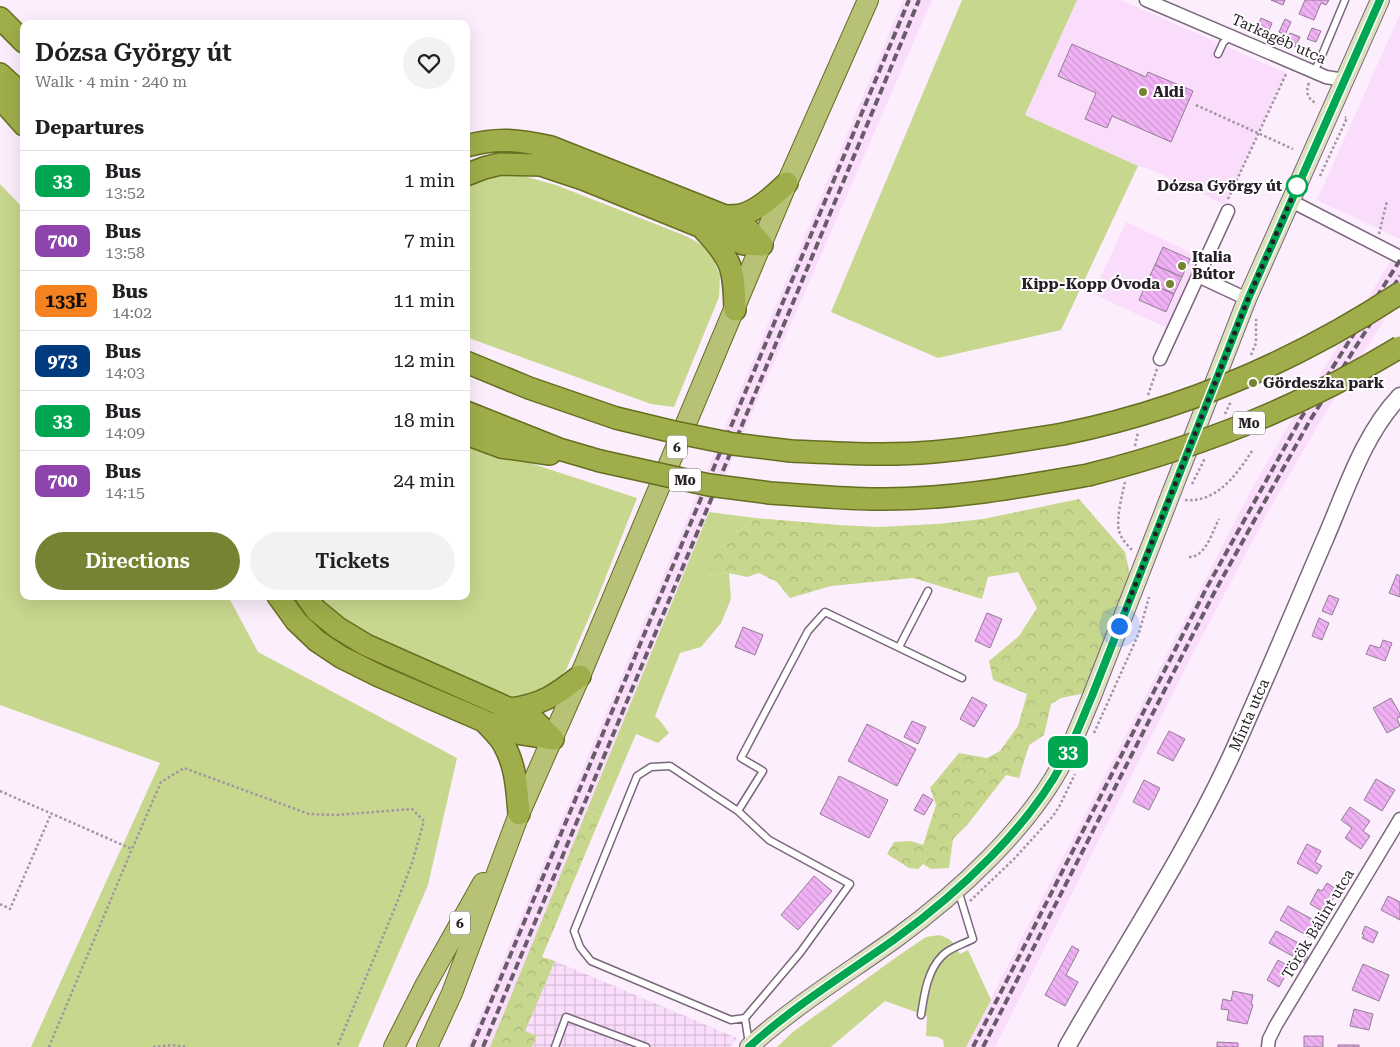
<!DOCTYPE html>
<meta charset="utf-8">
<style>
body{margin:0;font-family:"Roboto Serif",serif;background:#f2f2f2;color:#202124;height:100vh;display:flex;flex-direction:column;font-size:19px;white-space:nowrap}
*{box-sizing:border-box;margin:0}
p{font-size:16px;color:#757577}
.icon{flex:none;width:28px;height:28px;fill:none;stroke:currentColor;stroke-width:2;stroke-linecap:round;stroke-linejoin:round}
.map{position:relative;flex:1;overflow:hidden}
.drawer{position:absolute;left:20px;top:20px;width:450px;height:580px;display:flex;flex-direction:column;background:#fff;border-radius:10px;box-shadow:0 5px 20px #0002}
.drawer>*{flex:none}
.badge{padding:0 10px;border-radius:8px;font-size:18px;line-height:32px}
.you{position:absolute;width:25px;height:25px;margin:-12px;border:4px solid #fff;border-radius:50%;background:#1a73e8;box-shadow:0 0 0 8px #1a73e833}
.map>.badge{position:absolute;translate:-50% -50%;box-shadow:0 0 0 2px #fff}
h2{padding:0 15px;font-size:19px;line-height:45px}
.round{display:grid;place-items:center;flex:none;width:52px;height:52px;border-radius:26px;background:#f2f2f2}
.headline{display:flex;align-items:center;justify-content:space-between;height:85px;padding:0 15px}
h1{font-size:24px;font-weight:600;line-height:38px}
.button{display:flex;gap:10px;margin-top:auto;padding:10px 15px}
.button a{flex:1;height:58px;border-radius:30px;background:#758432;color:#fff;font-size:20px;font-weight:600;line-height:58px;text-align:center}
.button a+a{background:#f2f2f2;color:#202124}
ul{padding:0;list-style:none}
li{display:flex;align-items:center;gap:15px;height:60px;padding:0 15px;border-top:1px solid #e0e0e0}
li div{flex:1}
li b{display:block;font-size:19px}
li em{font-style:normal}
li .badge{min-width:55px;font-weight:700;text-align:center}
.map>svg:first-child{display:block}
</style>
<div class="map">
<svg width="1400" height="1047" viewBox="0 0 1400 1047">
<defs>
<pattern id="industrial-grid" width="8" height="8" patternUnits="userSpaceOnUse" patternTransform="scale(1.25)"><rect width="8" height="8" fill="#f9ddfb"/><path d="M0 4h8M4 0v8" fill="none" stroke="#d5bdd7"/></pattern>
<pattern id="forest-crowns" width="20" height="18" patternUnits="userSpaceOnUse" patternTransform="scale(1.25)"><rect width="20" height="18" fill="#c7d78d"/><path d="M2 6a3 3 0 1 1 6 0M12 15a3 3 0 1 1 6 0" fill="none" stroke="#abb87a"/></pattern>
<pattern id="building-back-hatch" width="6" height="6" patternUnits="userSpaceOnUse" patternTransform="scale(1.25)"><rect width="6" height="6" fill="#f0b1f5"/><path d="M-1 5l2 2M0 0l6 6M5-1l2 2" fill="none" stroke="#ce98d2"/></pattern>
</defs>
<rect width="100%" height="100%" fill="#fceefc"/>
<!-- built -->
<path fill="#f9ddfb" d="M 903,0 L 932,0 L 709,512 L 490,1047 L 467,1047 Z
M 1077,0 L 1121,0 L 1286,73 L 1225,205 L 1150,169 L 1138,166 L 1025,115 Z
M 1400,14 L 1400,239 L 1317,200 Z
M 1126,222 L 1200,257 L 1167,328 L 1093,294 Z
M 1400,246 L 1400,295 L 1324,415 L 1268,512 L 1190,659 L 995,1047 L 966,1047 L 1249,494 L 1284,433 Z"/>
<!-- industrial -->
<path fill="url(#industrial-grid)" d="M 555,961 L 737,1038 L 730,1047 L 532,1047 L 537,1036 L 524,1032 Z"/>
<!-- grass -->
<path fill="#c7d78d" d="M 962,0 L 1077,0 L 1025,115 L 1138,166 L 1061,330 L 938,358 L 831,312 Z
M 493,175 L 520,175 L 556,185 L 686,236 L 709,249 L 720,275 L 719,297 L 674,407 L 651,404 L 466,337 L 466,185 Z
M 0,184 L 24,209 L 24,596 L 228,596 L 258,652 L 457,758 L 428,885 L 358,1047 L 31,1047 L 160,763 L 0,705 Z
M 466,442 L 637,498 L 595,604 L 566,670 L 550,690 L 526,699 L 507,698 L 356,628 L 327,608 L 318,596 L 466,596 Z
M 709,512 L 755,518 L 740,530 L 720,538 L 710,575 L 729,573 L 731,599 L 721,623 L 701,647 L 680,653 L 655,716 L 661,722 L 669,733 L 658,743 L 636,734 L 601,816 L 587,810 Z
M 939,935 C 952,939 953,942 960,954 L 968,950 L 991,1000 L 966,1047 L 944,1047 L 943,1040 L 938,1037 L 926,1036 L 927,1016 L 885,1001 L 831,1047 L 777,1047 L 794,1031 L 898,956 L 926,937 Z"/>
<!-- forest -->
<path fill="url(#forest-crowns)" d="M 1079,499 L 1125,552 L 1131,580 L 1086,693 L 1061,698 L 1051,704 L 1044,735 L 1029,745 L 1019,778 L 1006,775 L 968,824 L 953,839 L 949,868 L 931,869 L 923,864 L 918,869 L 909,868 L 887,854 L 894,842 L 911,841 L 923,845 L 936,805 L 930,788 L 959,753 L 987,758 L 1000,751 L 1018,726 L 1027,694 L 993,680 L 989,661 L 1019,636 L 1037,608 L 1018,572 L 988,577 L 982,599 L 913,578 L 831,586 L 790,598 L 777,582 L 759,573 L 747,577 L 729,573 L 710,575 L 709,562 L 720,538 L 740,530 L 755,518 L 839,525 L 877,527 L 937,524 L 983,519 Z
M 587,810 L 601,816 L 542,957 L 555,961 L 525,1031 L 537,1036 L 532,1047 L 490,1047 Z"/>
<!-- building -->
<path fill="url(#building-back-hatch)" stroke="#927d93" d="M 1271,0 L 1285,0 L 1283,5 Z
M 1305,0 L 1329,0 L 1326,5 L 1321,3 L 1314,20 L 1299,14 Z
M 1261,18 L 1272,23 L 1268,33 L 1257,28 Z
M 1285,19 L 1291,22 L 1285,35 L 1279,32 Z
M 1312,28 L 1321,31 L 1316,42 L 1307,39 Z
M 1290,33 L 1300,37 L 1295,47 L 1286,43 Z
M 1072,44 L 1146,77 L 1148,72 L 1193,91 L 1171,142 L 1112,116 L 1107,128 L 1085,119 L 1096,93 L 1058,76 Z
M 1163,247 L 1190,259 L 1182,277 L 1155,265 Z
M 1155,265 L 1182,277 L 1174,294 L 1147,282 Z
M 1147,282 L 1174,294 L 1166,312 L 1139,300 Z
M 1397,574 L 1400,576 L 1400,597 L 1389,593 Z
M 1329,595 L 1339,599 L 1332,615 L 1322,611 Z
M 987,613 L 1002,619 L 990,648 L 975,641 Z
M 1319,618 L 1329,623 L 1322,640 L 1312,636 Z
M 743,627 L 763,635 L 755,655 L 735,647 Z
M 1383,640 L 1392,643 L 1385,661 L 1366,654 L 1370,645 L 1380,648 Z
M 972,697 L 987,705 L 974,727 L 960,719 Z
M 1391,698 L 1400,714 L 1400,717 L 1397,718 L 1400,726 L 1387,733 L 1373,708 Z
M 912,721 L 926,727 L 918,744 L 904,737 Z
M 867,724 L 916,749 L 897,786 L 848,761 Z
M 1169,731 L 1185,739 L 1173,761 L 1157,753 Z
M 839,776 L 888,800 L 869,838 L 820,814 Z
M 1376,779 L 1395,790 L 1382,811 L 1364,800 Z
M 1144,780 L 1160,788 L 1149,810 L 1133,802 Z
M 923,794 L 933,800 L 924,815 L 914,810 Z
M 1350,807 L 1370,821 L 1363,831 L 1370,836 L 1361,849 L 1345,838 L 1352,828 L 1341,820 Z
M 1307,844 L 1321,851 L 1315,862 L 1322,866 L 1317,874 L 1297,863 Z
M 814,876 L 832,891 L 798,930 L 781,915 Z
M 1327,883 L 1338,890 L 1325,913 L 1310,904 L 1318,889 L 1322,891 Z
M 1388,896 L 1400,902 L 1400,920 L 1381,910 Z
M 1288,906 L 1319,923 L 1311,938 L 1280,920 Z
M 1365,926 L 1378,932 L 1373,943 L 1362,938 L 1364,935 L 1362,934 Z
M 1276,931 L 1306,947 L 1302,954 L 1308,957 L 1305,963 L 1269,943 Z
M 1072,946 L 1079,950 L 1066,975 L 1078,982 L 1065,1006 L 1045,995 Z
M 1278,960 L 1290,967 L 1279,987 L 1267,980 Z
M 1363,964 L 1389,975 L 1379,1001 L 1352,990 Z
M 1233,991 L 1253,995 L 1251,1004 L 1253,1005 L 1247,1024 L 1227,1020 L 1229,1010 L 1221,1009 L 1223,999 L 1231,1001 Z
M 1354,1009 L 1373,1014 L 1369,1030 L 1350,1026 Z
M 1304,1036 L 1323,1036 L 1323,1047 L 1304,1047 Z
M 1217,1042 L 1238,1043 L 1238,1047 L 1217,1047 Z
M 1338,1045 L 1359,1045 L 1359,1047 L 1338,1047 Z"/>
<g fill="none" stroke-linecap="round" stroke-linejoin="round">
<defs>
<path id="service" d="M 1218,54 L 1223,43 L 1230,36
M 1314,72 L 1322,55 L 1345,0
M 899,647 L 928,591
M 738,811 L 670,766 L 651,767 L 637,776 L 574,931 L 580,947 L 591,961 L 731,1020 L 745,1018 L 800,953 L 850,884 L 769,840 L 738,811 L 763,771 L 741,758 L 808,631 L 825,612 L 962,678
M 921,1015 C 924,996 927,971 942,956 C 949,948 964,944 973,939 L 958,890
M 745,1018 L 749,1044
M 555,1047 L 566,1017 L 646,1047"/>
<path id="minor" d="M 1146,0 L 1326,77 L 1344,80
M 1291,201 L 1400,257
M 1198,276 L 1247,299
M 1160,359 L 1228,211
M 1268,1047 L 1269,1039 L 1276,1025 L 1400,819"/>
<g id="tertiary">
<path id="s1" d="M 1067,1047 C 1122,950 1185,856 1232,754 C 1264,683 1294,611 1325,539 C 1346,491 1363,435 1400,396"/>
</g>
<path id="secondary" d="M 749,1047 C 794,1006 846,974 895,939 C 957,894 1030,827 1065,758 C 1075,738 1083,717 1092,696 L 1247,299 L 1380,0"/>
<path id="primary" d="M 394,1047 L 425,986 L 483,883
M 427,1047 L 452,993 L 519,814 L 580,676 L 787,183 L 868,0"/>
<path id="trunk" d="M 0,18 L 24,42
M 0,74 L 24,96
M 0,98 L 24,125
M 466,146 C 498,137 519,140 551,147 L 725,216 L 749,230 L 762,245
M 466,175 L 484,168 L 500,164 L 541,165 L 583,179 L 744,244 L 762,245
M 725,216 C 730,216 737,216 741,215 C 759,210 774,195 787,183
M 704,230 C 733,260 734,270 735,310
M 466,362 L 529,388 L 616,418
M 466,412 L 559,449 L 600,461
M 466,434 L 501,447 L 550,454
M 791,451 C 838,453 886,456 933,452 C 977,448 1020,441 1063,434
M 770,493 C 806,495 841,499 877,499 C 948,500 1019,487 1088,475
M 278,596 L 296,621 L 317,641 L 341,657 L 379,676 L 484,721 L 516,733 L 553,739
M 306,596 L 316,610 L 338,628 L 366,645 L 510,709 L 536,722 L 553,739
M 510,709 C 541,705 556,695 580,676
M 484,721 C 491,729 500,737 504,745 C 516,766 517,790 519,814"/>
</defs>
<!-- service casing -->
<use href="#service" stroke="#79667b" stroke-width="9"/>
<!-- minor casing -->
<use href="#minor" stroke="#79667b" stroke-width="15"/>
<!-- tertiary casing -->
<use href="#tertiary" stroke="#79667b" stroke-width="19"/>
<!-- secondary casing -->
<use href="#secondary" stroke="#79667b" stroke-width="20"/>
<!-- primary casing -->
<use href="#primary" stroke="#656f20" stroke-width="22"/>
<!-- trunk casing -->
<use href="#trunk" stroke="#656f20" stroke-width="24"/>
<!-- path -->
<path stroke="#a195a1" stroke-width="2.5" stroke-dasharray="2.5 2.5" stroke-linecap="butt" d="M 1309,83 C 1305,93 1308,99 1317,104
M 1196,105 L 1293,149
M 1320,176 L 1347,118 L 1345,117
M 1228,199 L 1287,72
M 1379,234 L 1387,201
M 1251,355 L 1256,343 L 1256,319
M 1148,395 L 1157,369
M 1225,414 L 1231,401
M 1135,446 L 1138,432
M 1125,482 C 1122,495 1116,519 1119,531 C 1121,539 1128,546 1133,551
M 1192,484 L 1205,458
M 1185,500 C 1217,503 1237,474 1252,451
M 1189,557 C 1206,557 1212,532 1219,519
M 1094,733 L 1139,633 L 1149,597
M 0,791 L 132,849 L 161,782 L 184,768 L 309,814 L 336,815 L 412,809 L 424,821 L 412,863 L 394,910 L 337,1047
M 970,901 L 1014,859 L 1053,816 L 1059,807 L 1075,774
M 0,904 L 10,909 L 51,814
M 49,1047 L 132,849
M 153,1047 L 172,1045 L 188,1047"/>
<!-- service -->
<use href="#service" stroke="#fff" stroke-width="6"/>
<!-- minor -->
<use href="#minor" stroke="#fff" stroke-width="12"/>
<!-- tertiary -->
<use href="#tertiary" stroke="#fff" stroke-width="16"/>
<!-- secondary -->
<use href="#secondary" stroke="#dbe1bb" stroke-width="18"/>
<!-- primary -->
<use href="#primary" stroke="#b7c277" stroke-width="20"/>
<!-- trunk -->
<use href="#trunk" stroke="#9fae4a" stroke-width="21"/>
<!-- rail -->
<path stroke="#675c67" stroke-width="4" stroke-dasharray="8 4" stroke-linecap="butt" d="M 472,1047 L 909,0
M 483,1047 L 919,0
M 973,1047 L 1206,589 L 1301,418 L 1400,260
M 983,1047 L 1214,593 L 1309,422 L 1400,276"/>
<defs>
<path id="trunk-bridge" d="M 616,418 L 674,432 L 733,444 L 791,451
M 1063,434 C 1186,409 1295,362 1400,293
M 600,461 L 709,485 L 770,493
M 1088,475 C 1200,447 1302,407 1400,347"/>
</defs>
<!-- trunk-bridge casing -->
<use href="#trunk-bridge" stroke="#656f20" stroke-width="24" stroke-linecap="butt"/>
<!-- trunk-bridge -->
<use href="#trunk-bridge" stroke="#9fae4a" stroke-width="21"/>
</g>
<g fill="none" stroke-linecap="round" stroke-linejoin="round">
<defs>
<path id="line" d="M 749,1047 C 794,1006 846,974 895,939 C 957,894 1030,827 1065,758 C 1075,738 1083,717 1092,696 L 1248,299 L 1380,0"/>
</defs>
<!-- line casing -->
<use href="#line" stroke="#fff" stroke-width="11"/>
<!-- line -->
<use href="#line" stroke="#00a651" stroke-width="8"/>
<!-- walk -->
<path stroke="#271e27" stroke-width="5" stroke-dasharray="0 9" d="M 1119,626 L 1248,299 L 1297,186"/>
</g>
<!-- markers -->
<g fill="#758432" stroke="#fff" stroke-width="2">
<circle cx="1143" cy="92" r="5"/>
<circle cx="1182" cy="266" r="5"/>
<circle cx="1170" cy="284" r="5"/>
<circle cx="1253" cy="383" r="5"/>
</g>
<circle fill="#fff" stroke="#00a651" stroke-width="2.5" cx="1297" cy="186" r="10"/>
<g text-anchor="middle" dominant-baseline="central" stroke-width="4" stroke-linejoin="round" paint-order="stroke">
<!-- shield labels -->
<g fill="#fff" stroke="#686268" stroke-width="1">
<rect x="1233" y="411.5" width="32" height="23" rx="4"/>
<rect x="667" y="435.5" width="20" height="23" rx="4"/>
<rect x="669" y="468.5" width="32" height="23" rx="4"/>
<rect x="450" y="911.5" width="20" height="23" rx="4"/>
</g>
<g font-size="14" font-weight="bold" fill="#271e27">
<text x="1249" y="423">M0</text>
<text x="677" y="447">6</text>
<text x="685" y="480">M0</text>
<text x="460" y="923">6</text>
</g>
<!-- street labels -->
<g font-size="15" fill="#271e27" stroke="#fff">
<text transform="translate(1279 39) rotate(24)">Tarkagéb utca</text>
<text stroke="none"><textPath href="#s1" startOffset="379">Minta utca</textPath></text>
<text transform="translate(1318 924) rotate(-59)">Török Bálint utca</text>
</g>
<!-- poi labels -->
<g font-size="15" font-weight="bold" fill="#271e27" stroke="#fff" text-anchor="start">
<text x="1153" y="92">Aldi</text>
<text x="1192" y="257">Italia<tspan x="1192" dy="17">Bútor</tspan></text>
<text x="1160" y="284" text-anchor="end">Kipp-Kopp Óvoda</text>
<text x="1263" y="383">Gördeszka park</text>
</g>
<!-- stop labels -->
<g font-size="15" font-weight="bold" fill="#271e27" stroke="#fff" text-anchor="end">
<text x="1282" y="186">Dózsa György út</text>
</g>
</g>
</svg>
<div class="you" style="left:1119px;top:626px"></div>
<b class="badge" style="left:1068px;top:752px;background:#00a651;color:#fff">33</b>
<section class="drawer">
<div class="headline"><div><h1>Dózsa György út</h1><p>Walk · 4 min · 240 m</p></div><a class="round"><svg class="icon" aria-label="heart" viewBox="0 0 24 24"><path d="M12 20l-8-8c-3-5 5-10 8-4 3-6 11-1 8 4z"/></svg></a></div>
<h2>Departures</h2>
<ul>
<li><span class="badge" style="background:#00a651;color:#fff">33</span><div><b>Bus</b><p>13:52</p></div><em>1 min</em></li>
<li><span class="badge" style="background:#8e44ad;color:#fff">700</span><div><b>Bus</b><p>13:58</p></div><em>7 min</em></li>
<li><span class="badge" style="background:#f58220;color:#111">133E</span><div><b>Bus</b><p>14:02</p></div><em>11 min</em></li>
<li><span class="badge" style="background:#003b80;color:#fff">973</span><div><b>Bus</b><p>14:03</p></div><em>12 min</em></li>
<li><span class="badge" style="background:#00a651;color:#fff">33</span><div><b>Bus</b><p>14:09</p></div><em>18 min</em></li>
<li><span class="badge" style="background:#8e44ad;color:#fff">700</span><div><b>Bus</b><p>14:15</p></div><em>24 min</em></li>
</ul>
<div class="button"><a>Directions</a><a>Tickets</a></div>
</section>
</div>
